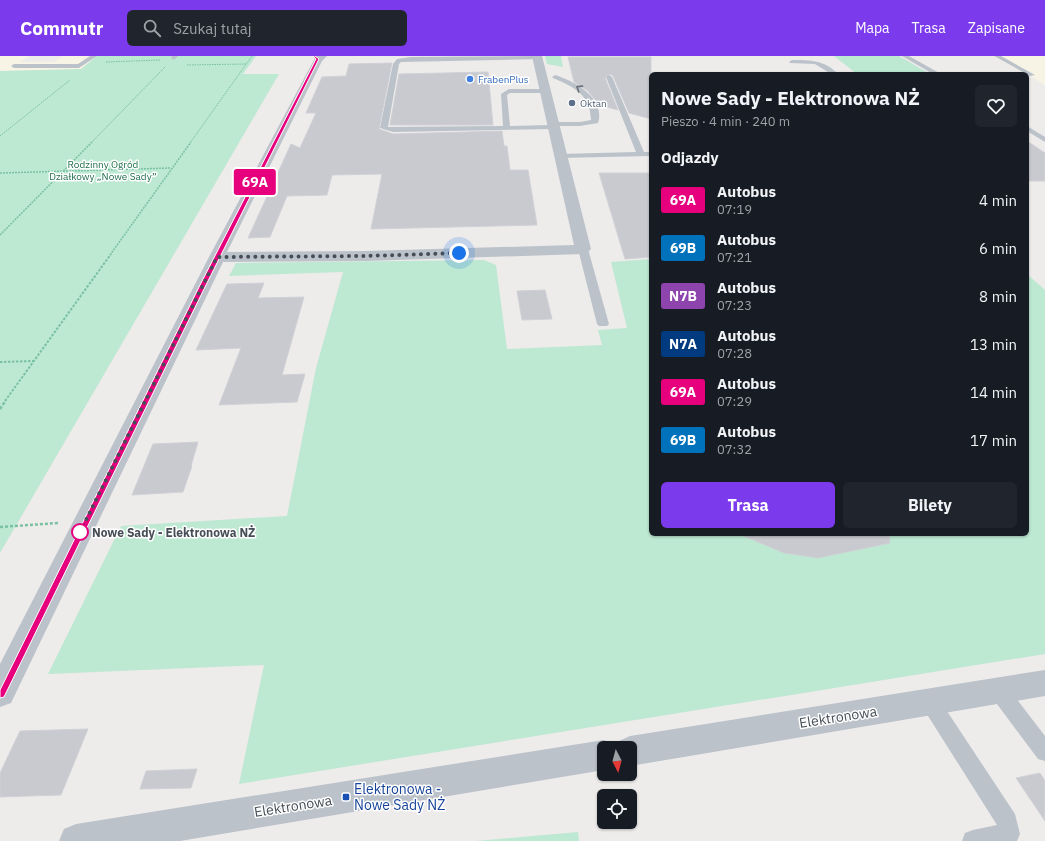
<!DOCTYPE html>
<html lang="pl">
<meta charset="utf-8">
<style>
body{margin:0;font-family:"IBM Plex Sans",sans-serif;background:#20242c;color:#f1f3f6;height:100vh;display:flex;flex-direction:column;font-size:15px;white-space:nowrap}
*{box-sizing:border-box;margin:0}
p{font-size:13px;color:#9ea1a6}
.icon{flex:none;width:22px;height:22px;fill:none;stroke:currentColor;stroke-width:2;stroke-linecap:round;stroke-linejoin:round}
.map{position:relative;flex:1;overflow:hidden}
.panel{position:absolute;left:649px;top:16px;width:380px;height:464px;display:flex;flex-direction:column;background:#171b24;border-radius:6px;box-shadow:0 1px 3px #0004}
.panel>*{flex:none}
.badge{padding:0 8px;border-radius:3px;font-size:14px;line-height:26px}
.needle{width:26px;rotate:174deg}
.fabs{position:absolute;left:597px;top:685px;display:grid;gap:8px}
.fabs a{display:grid;place-items:center;width:40px;height:40px;border-radius:6px;background:#171b24;box-shadow:0 1px 3px #0004;font-size:20px}
.you{position:absolute;width:20px;height:20px;margin:-10px;border:3px solid #fff;border-radius:50%;background:#1a73e8;box-shadow:0 0 0 6px #1a73e833}
.map>.badge{position:absolute;translate:-50% -50%;box-shadow:0 0 0 2px #fff}
h2{padding:0 12px;font-size:15px;line-height:36px}
.round{display:grid;place-items:center;flex:none;width:42px;height:42px;border-radius:6px;background:#20242c}
.overview{display:flex;align-items:center;justify-content:space-between;height:68px;padding:0 12px}
h1{font-size:19px;font-weight:800;line-height:30px}
.action{display:flex;gap:8px;margin-top:auto;padding:8px 12px}
.action a{flex:1;height:46px;border-radius:6px;background:#7c3aed;color:#fff;font-size:16px;font-weight:800;line-height:46px;text-align:center}
.action a+a{background:#20242c;color:#f1f3f6}
ul{padding:0;list-style:none}
li{display:flex;align-items:center;gap:12px;height:48px;padding:0 12px}
li div{flex:1}
li b{display:block;font-size:15px}
li em{font-style:normal}
li .badge{min-width:44px;font-weight:700;text-align:center}
header{display:flex;align-items:center;gap:24px;box-sizing:border-box;height:56px;padding:0 20px;background:#7c3aed;color:#fff}
header strong{font-size:19px}
nav{display:flex;gap:22px;margin-inline-start:auto;font-size:14px}
.search{width:280px;height:36px;background:#20242c;display:flex;align-items:center;gap:10px;box-sizing:border-box;padding:0 14px;border-radius:6px;color:#9ea1a6;font-size:15px}
.map>svg:first-child{display:block}
</style>
<header>
<strong>Commutr</strong>
<div class="search"><svg class="icon" aria-label="search" viewBox="0 0 24 24"><circle cx="10" cy="10" r="6"/><path d="M15 15l6 6"/></svg>Szukaj tutaj</div>
<nav><a>Mapa</a><a>Trasa</a><a>Zapisane</a></nav>
</header>
<div class="map">
<svg width="1045" height="785" viewBox="0 0 1045 785">
<rect width="100%" height="100%" fill="#eeebeb"/>
<!-- commercial -->
<path fill="#f8f4e5" d="M 0,0 L 29,0 L 20,6 L 54,6 L 62,0 L 97,0 L 81,13 L 0,15 Z
M 992,0 L 1045,0 L 1045,29 L 1027,18 Z"/>
<!-- green -->
<path fill="#bde8d1" d="M 97,0 L 256,0 L 243,18 L 279,18 L 0,497 L 0,15 L 81,13 Z
M 545,0 L 561,0 L 563,11 L 547,8 Z
M 834,0 L 899,0 L 930,18 L 857,18 Z
M 651,203 L 651,478 L 1027,478 L 1027,218 L 1045,234 L 1045,598 L 239,728 L 264,609 L 48,618 L 121,470 L 287,460 L 316,312 L 343,216 L 229,220 L 236,207 L 484,204 L 496,209 L 507,293 L 602,289 L 598,274 L 627,272 L 611,206 Z
M 578,776 L 579,785 L 476,785 Z"/>
<!-- building -->
<path fill="#c9cad0" stroke="#d0d1d6" d="M 568,1 L 651,1 L 651,63 L 629,57 L 613,20 L 610,18 L 605,22 L 618,54 L 599,49 L 588,35 L 574,26 Z
M 392,7 L 379,73 L 393,78 L 502,75 L 504,90 L 507,90 L 510,114 L 528,114 L 537,169 L 371,173 L 382,118 L 332,119 L 327,139 L 287,140 L 270,181 L 248,182 L 291,88 L 300,92 L 316,57 L 306,57 L 322,21 L 346,20 L 349,8 Z
M 488,16 L 493,69 L 390,69 L 399,18 Z
M 1027,85 L 1045,97 L 1045,125 L 1027,125 Z
M 599,117 L 651,117 L 651,201 L 625,203 Z
M 264,227 L 258,242 L 304,241 L 282,319 L 305,318 L 297,346 L 219,349 L 241,292 L 196,294 L 227,228 Z
M 545,234 L 552,263 L 522,264 L 517,235 Z
M 198,386 L 191,410 L 192,410 L 183,436 L 132,439 L 153,388 Z
M 739,478 L 889,478 L 890,487 L 818,502 L 784,497 Z
M 88,673 L 61,739 L 0,741 L 0,717 L 20,675 Z
M 197,713 L 191,732 L 140,733 L 146,715 Z
M 1040,717 L 1045,725 L 1045,765 L 1016,722 Z"/>
<g fill="none" stroke-linecap="round" stroke-linejoin="round">
<!-- path-far3 -->
<path stroke="#7ac1a3" stroke-width="1" stroke-dasharray="1.5 1" stroke-linecap="butt" d="M 106,6 L 161,4
M 187,9 L 246,8
M 0,80 L 70,24
M 91,87 L 165,11
M 190,87 L 252,0"/>
<!-- path-far2 -->
<path stroke="#7ac1a3" stroke-width="1.5" stroke-dasharray="2 1" stroke-linecap="butt" d="M 0,117 L 171,112
M 0,179 L 92,86
M 110,199 L 191,86"/>
<!-- path-far1 -->
<path stroke="#7ac1a3" stroke-width="2" stroke-dasharray="2.5 1.5" stroke-linecap="butt" d="M 0,306 L 33,305
M 5,345 L 111,198"/>
<!-- path -->
<path stroke="#7ac1a3" stroke-width="2.5" stroke-dasharray="3 2" stroke-linecap="butt" d="M 0,353 L 6,344
M 0,471 L 58,467"/>
<!-- service -->
<path fill="#bbc2c9" fill-rule="evenodd" d="M 90,0 L 97,0 L 79,12 L 14,12 L 11,10 L 14,8 L 78,8 Z
M 172,0 L 178,0 L 174,4 L 171,2 Z
M 538,0 L 541,2 L 540,3 L 401,6 L 399,8 L 388,71 L 503,70 L 501,38 L 509,33 L 544,33 L 547,35 L 544,37 L 510,37 L 507,39 L 510,70 L 550,69 L 550,66 L 580,66 L 591,64 C 590,38 574,31 553,22 L 552,21 L 555,19 C 574,25 606,42 598,67 L 580,70 L 557,70 L 557,73 L 554,73 L 393,76 L 380,72 L 393,8 L 397,3 L 411,1 Z
M 902,0 L 909,0 L 941,18 L 933,18 Z
M 994,0 L 1001,0 L 1035,19 L 1030,20 Z
M 792,4 C 810,4 825,4 838,18 L 831,18 L 815,8 L 790,7 L 789,6 Z
M 609,19 L 612,21 L 644,96 L 651,96 L 651,100 L 558,102 L 558,98 L 561,98 L 636,96 L 606,21 Z
M 1027,70 L 1045,81 L 1045,86 L 1027,75 Z
M 583,190 L 588,193 L 609,268 L 607,270 L 599,270 L 597,268 L 578,193 Z
M 998,626 L 1005,628 L 1045,680 L 1045,705 L 1038,703 L 991,640 L 988,634 L 991,628 Z
M 930,637 L 937,640 L 1015,758 L 1020,778 L 1017,785 L 962,785 L 965,777 L 973,774 L 997,769 L 923,652 L 920,646 L 923,640 Z"/>
<!-- minor -->
<path fill="#bbc2c9" fill-rule="evenodd" d="M 316,0 L 327,0 L 322,5 L 227,196 L 366,195 L 574,189 L 532,0 L 542,0 L 591,193 L 588,196 L 583,198 L 366,205 L 223,206 L 11,647 L 0,651 L 0,608 L 209,201 Z
M 1045,614 L 1045,640 L 630,710 L 630,692 L 604,692 L 604,714 L 180,785 L 59,785 L 64,773 L 76,768 L 604,684 L 615,688 L 616,690 L 619,685 L 630,680 Z"/>
</g>
<!-- one-way arrows -->
<defs><path id="oneway-chevron" d="M-2-3.5L2.5 0L-2 3.5" fill="none" stroke-width="1.6" stroke-linecap="round" stroke-linejoin="round"/></defs>
<use stroke="#697078" href="#oneway-chevron" transform="translate(579 32) rotate(-147)"/>
<!-- line -->
<path fill="#e6007e" stroke="#fff" d="M 313,0 L 315,0 L 319,3 L 206,229 L 4,641 L 0,642 L 0,634 L 200,229 L 316,3 Z"/>
<g fill="none" stroke-linecap="round" stroke-linejoin="round">
<!-- walk -->
<path stroke="#464d56" stroke-width="4" stroke-dasharray="0 7.2" d="M 80,476 L 217,201 L 366,200 L 459,197"/>
</g>
<!-- markers -->
<circle fill="#3f7fe0" stroke="#fff" stroke-width="1.5" cx="470" cy="23" r="4"/>
<circle fill="#5c6f8a" stroke="#fff" stroke-width="1.5" cx="572" cy="47" r="4"/>
<circle fill="#fff" stroke="#e6007e" stroke-width="2" cx="80" cy="476" r="8"/>
<rect fill="#1a4fb4" stroke="#fff" stroke-width="1.5" x="342" y="737" width="8" height="8" rx="2"/>
<g text-anchor="middle" dominant-baseline="central" stroke-width="3" stroke-linejoin="round" paint-order="stroke">
<!-- far-shop labels -->
<g font-size="10" fill="#366cbe" stroke="#fff" text-anchor="start">
<text x="478" y="23">FrabenPlus</text>
</g>
<!-- far-service labels -->
<g font-size="10" fill="#4e5e75" stroke="#fff" text-anchor="start">
<text x="580" y="47">Oktan</text>
</g>
<!-- far-park labels -->
<g font-size="10" fill="#206e4c" stroke="#fff">
<text x="103" y="108">Rodzinny Ogród<tspan x="103" dy="12">Działkowy „Nowe Sady”</tspan></text>
</g>
<!-- stop labels -->
<g font-size="12" font-weight="bold" fill="#464d56" stroke="#fff" text-anchor="start">
<text x="92" y="476">Nowe Sady - Elektronowa NŻ</text>
</g>
<!-- near-street labels -->
<g font-size="14" fill="#464d56" stroke="#fff">
<text transform="translate(838 661) rotate(-9)">Elektronowa</text>
<text transform="translate(293 750) rotate(-9)">Elektronowa</text>
</g>
<!-- near-transit labels -->
<g font-size="14" fill="#164399" stroke="#fff" text-anchor="start">
<text x="354" y="733">Elektronowa -<tspan x="354" dy="16">Nowe Sady NŻ</tspan></text>
</g>
</g>
</svg>
<div class="fabs">
<a><svg class="needle" viewBox="-14 -14 28 28"><path d="M0-13l5 13h-10z" fill="#e53935"/><path d="M0 13l5-13h-10z" fill="#9ea1a6"/></svg></a>
<a><svg class="icon" aria-label="locate" viewBox="0 0 24 24"><circle cx="12" cy="12" r="6"/><path d="M12 2v4M12 18v4M2 12h4M18 12h4"/></svg></a>
</div>
<div class="you" style="left:459px;top:197px"></div>
<b class="badge" style="left:255px;top:126px;background:#e6007e;color:#fff">69A</b>
<section class="panel">
<div class="overview"><div><h1>Nowe Sady - Elektronowa NŻ</h1><p>Pieszo · 4 min · 240 m</p></div><a class="round"><svg class="icon" aria-label="heart" viewBox="0 0 24 24"><path d="M12 20l-8-8c-3-5 5-10 8-4 3-6 11-1 8 4z"/></svg></a></div>
<h2>Odjazdy</h2>
<ul>
<li><span class="badge" style="background:#e6007e;color:#fff">69A</span><div><b>Autobus</b><p>07:19</p></div><em>4 min</em></li>
<li><span class="badge" style="background:#0072bc;color:#fff">69B</span><div><b>Autobus</b><p>07:21</p></div><em>6 min</em></li>
<li><span class="badge" style="background:#8e44ad;color:#fff">N7B</span><div><b>Autobus</b><p>07:23</p></div><em>8 min</em></li>
<li><span class="badge" style="background:#003b80;color:#fff">N7A</span><div><b>Autobus</b><p>07:28</p></div><em>13 min</em></li>
<li><span class="badge" style="background:#e6007e;color:#fff">69A</span><div><b>Autobus</b><p>07:29</p></div><em>14 min</em></li>
<li><span class="badge" style="background:#0072bc;color:#fff">69B</span><div><b>Autobus</b><p>07:32</p></div><em>17 min</em></li>
</ul>
<div class="action"><a>Trasa</a><a>Bilety</a></div>
</section>
</div>
